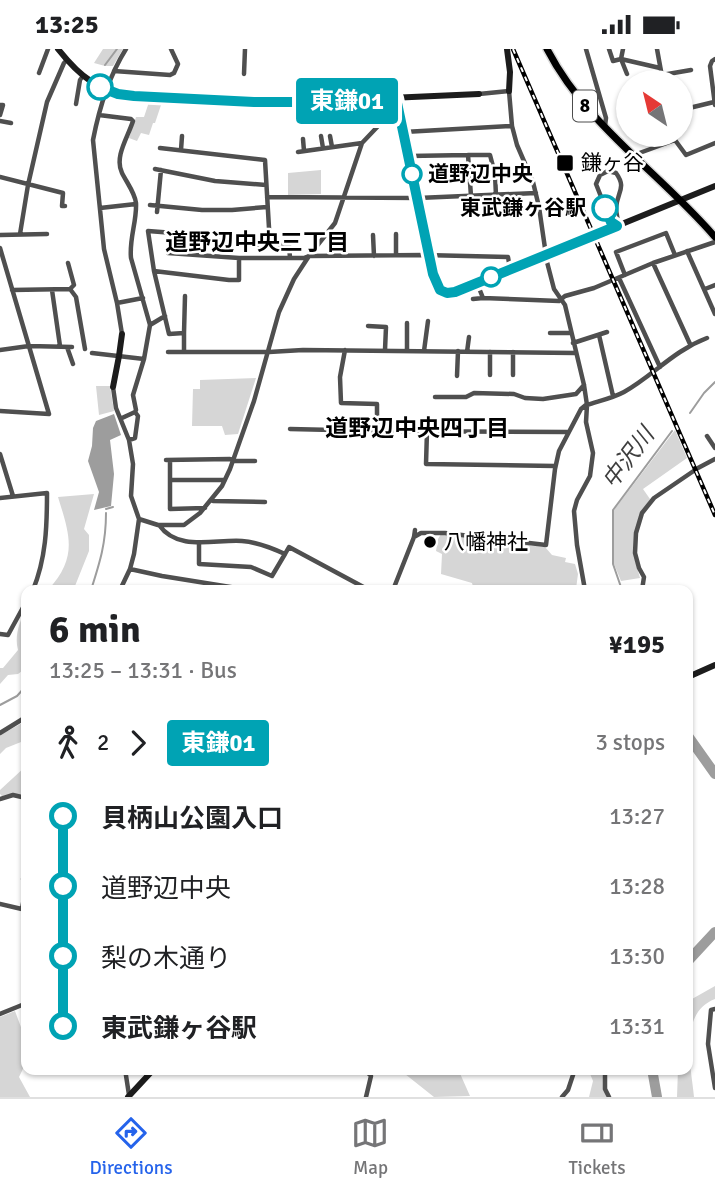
<!DOCTYPE html>
<meta charset="utf-8">
<style>
body{margin:0;font-family:Signika,"Noto Sans JP",sans-serif;background:#f2f2f2;color:#202124;height:100vh;display:flex;flex-direction:column;font-size:26px;white-space:nowrap}
*{box-sizing:border-box;margin:0}
p{font-size:23px;color:#757577}
.icon{flex:none;width:38px;height:38px;fill:none;stroke:currentColor;stroke-width:2;stroke-linecap:round;stroke-linejoin:round}
.map{position:relative;flex:1;overflow:hidden}
.side{position:absolute;left:21px;top:536px;width:672px;height:490px;display:flex;flex-direction:column;background:#fff;border-radius:14px;box-shadow:0 2px 5px #0004}
.side>*{flex:none}
.badge{padding:0 14px;border-radius:5px;font-size:24px;line-height:46px}
.needle{width:46px;rotate:325deg}
.controls{position:absolute;left:616px;top:21px;display:grid;gap:14px}
.controls a{display:grid;place-items:center;width:77px;height:77px;border-radius:50%;background:#fff;box-shadow:0 2px 5px #0004;font-size:35px}
.map>.badge{position:absolute;translate:-50% -50%;box-shadow:0 0 0 4px #fff}
.legs{display:flex;align-items:center;gap:10px;height:77px;padding:0 28px;font-size:23px}
.legs p{margin-inline-start:auto}
.overview{display:flex;align-items:center;justify-content:space-between;height:119px;padding:0 28px}
h1{font-size:38px;font-weight:700;line-height:52px}
ul{padding:0 28px;list-style:none}
li{display:flex;align-items:center;gap:24px;height:70px;font-size:26px}
li i{display:grid;place-items:center;width:10px;height:100%;margin:0 9px;background:currentColor}
li i::after{content:'';width:18px;height:18px;margin:-9px;border:5px solid;border-radius:50%;background:#fff}
li p{margin-inline-start:auto}
li:first-child i{background:linear-gradient(#0000 50%,currentColor 0)}
li:last-child i{background:linear-gradient(currentColor 50%,#0000 0)}
.status{display:flex;justify-content:space-between;align-items:center;height:49px;padding:0 35px;background:#fff;direction:ltr}
.status svg{height:19px;fill:currentColor}
.dock{display:flex;justify-content:space-around;align-items:center;height:98px;border-top:2px solid #e0e0e0;background:#fff;font-size:19px;color:#757577}
.dock a{display:grid;justify-items:center;gap:4px}
.dock .active{color:#2563eb}
.map>svg:first-child{display:block}
</style>
<div class="status"><b>13:25</b><svg viewBox="0 0 49 12"><path d="M0 12V9h3v3zM5 12V6h3v6zM10 12V3h3v9zM15 12V0h3v12zM26 1h20v11H26zM47 4h2v5h-2z"/></svg></div>
<div class="map">
<svg width="715" height="1048" viewBox="0 0 715 1048">
<rect width="100%" height="100%" fill="#fff"/>
<!-- green -->
<path fill="#d6d6d6" d="M 103,0 L 123,0 L 113,17 L 105,17 L 94,14 Z
M 149,53 L 162,53 L 155,74 L 153,74 L 149,86 L 141,84 L 137,92 L 129,89 L 136,68 L 144,68 Z
M 321,121 L 321,145 L 288,146 L 288,124 Z
M 256,329 L 238,385 L 225,386 L 222,377 L 192,377 L 193,340 L 200,340 L 200,331 Z
M 96,337 L 110,337 L 114,362 L 99,366 Z
M 675,381 L 687,409 L 643,440 L 650,450 L 639,467 L 635,511 L 640,529 L 621,532 L 614,515 L 614,461 Z
M 94,445 L 84,480 L 89,486 L 89,502 L 75,537 L 72,541 L 48,541 C 78,508 70,487 58,448 Z
M 441,485 L 545,498 L 552,506 L 566,509 L 565,513 L 575,515 L 578,525 L 576,540 L 551,539 L 549,541 L 474,541 L 472,534 L 441,525 L 442,505 L 436,502 L 438,490 Z
M 26,559 L 26,619 L 18,625 L 8,626 L 0,635 L 0,619 L 3,619 L 18,601 C 14,586 20,573 26,559 Z
M 26,672 L 26,691 L 6,699 L 0,705 L 0,686 Z
M 26,717 L 26,745 L 24,746 L 13,745 L 3,748 L 0,745 L 0,741 Z
M 715,937 L 715,950 C 678,964 691,1017 694,1048 L 677,1048 L 678,1020 L 688,1020 L 688,955 L 692,950 Z
M 15,962 C 24,987 33,1003 19,1028 L 30,1048 L 0,1048 L 0,968 Z
M 406,1020 L 458,1020 L 470,1047 L 434,1048 L 405,1025 Z
M 588,1020 L 602,1020 L 606,1048 L 589,1048 L 593,1032 Z"/>
<!-- water -->
<path fill="#9d9d9d" d="M 114,365 L 121,386 L 110,391 L 114,425 L 111,457 L 94,461 L 99,443 L 88,412 L 92,397 L 93,379 L 96,372 Z"/>
<g fill="none" stroke-linecap="round" stroke-linejoin="round">
<!-- stream -->
<path stroke="#9d9d9d" stroke-width="2" d="M 105,16 L 117,0
M 690,364 L 704,344 L 715,333
M 106,460 L 113,458
M 91,541 C 100,513 106,494 106,464
M 622,541 L 613,515 L 613,461 L 672,382
M 0,656 L 17,647 L 26,637"/>
<!-- river -->
<path stroke="#9d9d9d" stroke-width="10" d="M 688,687 L 715,725
M 688,912 L 715,883
M 652,1020 L 657,1048"/>
<defs>
<path id="primary" d="M 547,0 C 586,76 660,124 715,188"/>
</defs>
<!-- primary casing -->
<use href="#primary" stroke="#dbdbdb" stroke-width="10"/>
<!-- street -->
<path stroke="#4f4f4f" stroke-width="4.5" d="M 586,0 L 606,69 L 605,77
M 609,0 L 613,12 L 621,10 L 623,0
M 657,0 L 663,33
M 715,10 L 712,12 L 710,17 L 715,56
M 114,22 L 170,26 L 174,24 L 178,15 L 171,0
M 39,24 L 48,0
M 244,25 L 245,0
M 627,25 L 621,10 L 660,19
M 662,26 L 691,21
M 479,45 L 509,42 L 512,77 L 517,96 L 533,133 L 539,158 L 547,213 L 554,240 L 565,256 L 584,336 L 587,356 L 586,373 L 593,404 L 590,427 L 577,451 L 574,462 L 577,496 L 585,541
M 623,52 L 628,51
M 76,55 L 80,31 L 83,27
M 0,56 L 3,56 L 0,66
M 681,61 L 714,53
M 99,66 L 131,70 L 133,72 C 128,88 114,108 122,124 C 127,134 135,144 136,154 C 137,172 129,190 131,209 L 150,276 L 144,310 L 133,346 L 136,361 L 135,363 L 122,369
M 0,72 L 11,74
M 404,83 L 512,77
M 674,86 L 675,91 L 686,106 L 715,94
M 321,87 L 323,99
M 330,87 L 332,98
M 303,90 L 304,102
M 160,99 L 265,111 L 269,179 L 268,196
M 181,101 L 182,87
M 298,103 L 362,94
M 634,106 L 675,91
M 409,107 L 468,106
M 155,120 L 215,132 L 266,136
M 608,122 L 616,124 C 627,139 617,143 616,159 C 616,166 619,169 617,177 L 611,173 L 596,135 L 600,126 Z
M 0,128 L 63,144 L 62,157 L 65,157
M 471,147 L 468,106 L 490,106 L 495,125 L 496,147
M 267,148 L 418,149 L 536,144
M 150,156 L 202,161 L 232,161 L 267,158
M 100,159 L 136,155
M 157,163 L 161,121
M 175,184 L 176,204
M 20,185 L 28,136 L 47,53 L 64,14 L 67,11
M 396,185 L 396,206
M 0,186 L 47,185
M 373,186 L 374,207
M 289,187 L 289,196
M 0,199 L 49,365 L 0,362
M 687,202 L 715,265
M 168,204 L 239,209 L 304,209 L 309,207 L 424,206 L 508,208 L 510,220
M 68,214 L 74,236 L 70,240
M 653,214 L 690,295
M 154,222 L 229,231 L 239,231 L 239,209
M 625,226 L 616,203 L 666,184 L 675,206
M 619,229 L 660,318
M 477,234 L 483,249 L 559,252 L 565,247 L 594,239 L 653,214 L 715,193
M 70,240 L 76,248 L 85,300
M 705,240 L 715,236
M 12,241 L 70,240
M 52,241 L 60,297
M 473,250 L 483,249
M 117,254 L 143,249
M 150,276 L 165,267
M 368,277 L 386,278 L 385,301
M 184,284 L 185,247
M 550,284 L 571,284
M 122,285 L 117,254 L 104,200 L 93,91 C 99,60 109,27 126,0
M 599,286 L 613,347
M 573,294 L 607,283
M 67,298 L 73,315
M 0,301 L 29,297 L 72,298
M 345,301 L 340,328 L 341,354 L 377,355 L 377,382 L 567,383
M 407,301 L 407,274
M 424,302 L 428,272
M 168,303 L 269,303 L 303,301 L 575,304
M 184,303 L 184,284 L 169,285 L 154,222 L 148,182 L 200,186 L 205,191 L 249,193 L 253,196 L 289,196 L 290,209
M 467,303 L 469,288
M 92,304 L 144,310
M 490,326 L 490,303
M 513,326 L 513,303
M 457,327 L 458,302
M 113,338 L 116,359 L 129,391 L 133,415 L 131,447 L 139,470 L 134,505 L 130,520 L 120,541
M 435,348 L 466,348 L 474,344 L 514,345 L 525,349 L 543,350 L 576,345 L 584,336
M 587,356 C 599,352 613,349 624,343 C 654,326 673,302 707,289
M 290,380 L 377,382
M 427,382 L 426,415 L 555,417
M 707,387 L 715,399
M 129,391 L 135,389 L 138,367 L 135,363
M 0,405 L 13,447
M 166,411 L 230,410 L 235,412 L 255,412
M 170,411 L 170,431
M 0,449 L 47,444 C 47,478 46,509 33,541
M 213,452 L 265,453
M 205,459 L 170,460 L 170,431 L 225,431
M 139,470 L 158,476 L 184,476 L 200,464 L 222,437 L 230,420 L 254,352 L 279,263 L 294,230 L 309,207 L 335,174 L 362,94 L 381,74 L 381,50
M 159,476 C 178,503 215,490 242,492 C 257,493 272,499 285,505 L 289,498 L 369,541
M 414,488 L 421,484 L 445,484 L 546,496 L 555,420 L 559,402 L 581,360 L 587,355
M 199,494 L 199,515 L 251,518 L 272,527 L 285,505
M 130,520 L 162,527 L 249,541
M 393,541 L 414,488 L 415,481
M 642,541 L 644,528 L 639,519 L 635,504 L 636,484 L 642,464 L 654,449 L 698,419 L 715,410
M 0,585 L 8,586 L 26,553
M 0,684 L 26,668
M 0,750 L 13,746 L 26,749
M 23,830 L 26,830
M 0,855 L 26,861
M 22,860 L 26,838
M 715,960 L 711,961 L 708,995 L 715,1039
M 0,965 L 22,956 L 26,952
M 125,1020 L 129,1046
M 364,1020 L 371,1027 L 366,1048
M 605,1020 L 605,1040 L 609,1048
M 562,1048 L 568,1041 L 575,1020"/>
<!-- secondary -->
<path stroke="#1c1c1c" stroke-width="6" d="M 58,0 C 80,28 98,42 134,47 L 254,53 L 300,53 L 479,45
M 507,0 L 510,23 L 509,42
M 396,49 L 433,225 L 440,241 L 447,244 L 455,243 L 715,137
M 113,338 L 119,307 L 122,285
M 688,628 L 715,616
M 128,1048 L 154,1020"/>
<!-- primary -->
<use href="#primary" stroke="#000" stroke-width="7"/>
<defs>
<path id="rail" d="M 513,0 L 715,466"/>
</defs>
<!-- rail casing -->
<use href="#rail" stroke="#000" stroke-width="4.5"/>
<!-- rail -->
<use href="#rail" stroke="#fff" stroke-width="2" stroke-dasharray="5" stroke-linecap="butt"/>
</g>
<g fill="none" stroke-linecap="round" stroke-linejoin="round">
<defs>
<path id="line-1" d="M 100,38 L 118,45 L 134,47 L 254,53 L 300,53 L 396,49 L 433,225 L 440,241 L 447,244 L 455,243 L 617,177 L 611,173 L 605,159"/>
</defs>
<!-- line-1 casing -->
<use href="#line-1" stroke="#fff" stroke-width="16"/>
<!-- line-1 -->
<use href="#line-1" stroke="#00a3b4" stroke-width="10"/>
</g>
<!-- markers -->
<g fill="#fff" stroke="#00a3b4" stroke-width="3.5">
<circle cx="100" cy="38" r="12"/>
<circle cx="412" cy="125" r="9"/>
<circle cx="605" cy="159" r="12"/>
<circle cx="491" cy="228" r="9"/>
</g>
<g fill="#000" stroke="#fff" stroke-width="2.5">
<rect x="556" y="105" width="18" height="18" rx="3.5"/>
<circle cx="430" cy="493" r="7"/>
</g>
<g text-anchor="middle" dominant-baseline="central" stroke-width="5" stroke-linejoin="round" paint-order="stroke">
<!-- shield labels -->
<rect fill="#fff" stroke="#4c4c4c" stroke-width="2" x="573" y="41.5" width="24" height="31" rx="5"/>
<g font-size="19" font-weight="bold" fill="#000">
<text x="585" y="57">8</text>
</g>
<!-- poi labels -->
<g font-size="21" fill="#000" stroke="#fff" text-anchor="start">
<text x="581" y="114">鎌ヶ谷</text>
<text x="444" y="493">八幡神社</text>
</g>
<!-- stop labels -->
<g font-size="21" font-weight="bold" fill="#000" stroke="#fff" text-anchor="start">
<text x="428" y="125">道野辺中央</text>
<text x="586" y="159" text-anchor="end">東武鎌ヶ谷駅</text>
</g>
<!-- neighbourhood labels -->
<g font-size="23" font-weight="bold" fill="#000" stroke="#fff">
<text x="257" y="193">道野辺中央三丁目</text>
<text x="417" y="379">道野辺中央四丁目</text>
</g>
<!-- water labels -->
<g font-size="23" font-style="italic" fill="#3e3e3e" stroke="#fff">
<text transform="translate(628 409) rotate(-53)">中沢川</text>
</g>
</g>
</svg>
<div class="controls">
<a><svg class="needle" viewBox="-14 -14 28 28"><path d="M0-13l5 13h-10z" fill="#e53935"/><path d="M0 13l5-13h-10z" fill="#757577"/></svg></a>
</div>
<b class="badge" style="left:347px;top:52px;background:#00a3b4;color:#fff">東鎌01</b>
<section class="side">
<div class="overview"><div><h1>6 min</h1><p>13:25 – 13:31 · Bus</p></div><b>¥195</b></div>
<div class="legs"><svg class="icon" aria-label="walk" viewBox="0 0 24 24"><circle cx="13" cy="4" r="2"/><path d="M13 8l-2 6 4 7M11 14l-3 7M7 12l3-4h3l4 4"/></svg>2<svg class="icon" aria-label="forward" viewBox="0 0 24 24"><path d="M9 5l7 7-7 7"/></svg><b class="badge" style="background:#00a3b4;color:#fff">東鎌01</b><p>3 stops</p></div>
<ul>
<li><i style="color:#00a3b4"></i><b>貝柄山公園入口</b><p>13:27</p></li>
<li><i style="color:#00a3b4"></i><span>道野辺中央</span><p>13:28</p></li>
<li><i style="color:#00a3b4"></i><span>梨の木通り</span><p>13:30</p></li>
<li><i style="color:#00a3b4"></i><b>東武鎌ヶ谷駅</b><p>13:31</p></li>
</ul>
</section>
</div>
<nav class="dock">
<a class="active"><svg class="icon" aria-label="directions" viewBox="0 0 24 24"><path d="M12 3l9 9-9 9-9-9zM9 14v-3h6M13 9l2 2-2 2"/></svg>Directions</a>
<a><svg class="icon" aria-label="map" viewBox="0 0 24 24"><path d="M3 6l6-2 6 2 6-2v14l-6 2-6-2-6 2zM9 4v14M15 6v14"/></svg>Map</a>
<a><svg class="icon" aria-label="tickets" viewBox="0 0 24 24"><path d="M3 7h18v10H3zM15 7v10"/></svg>Tickets</a>
</nav>
